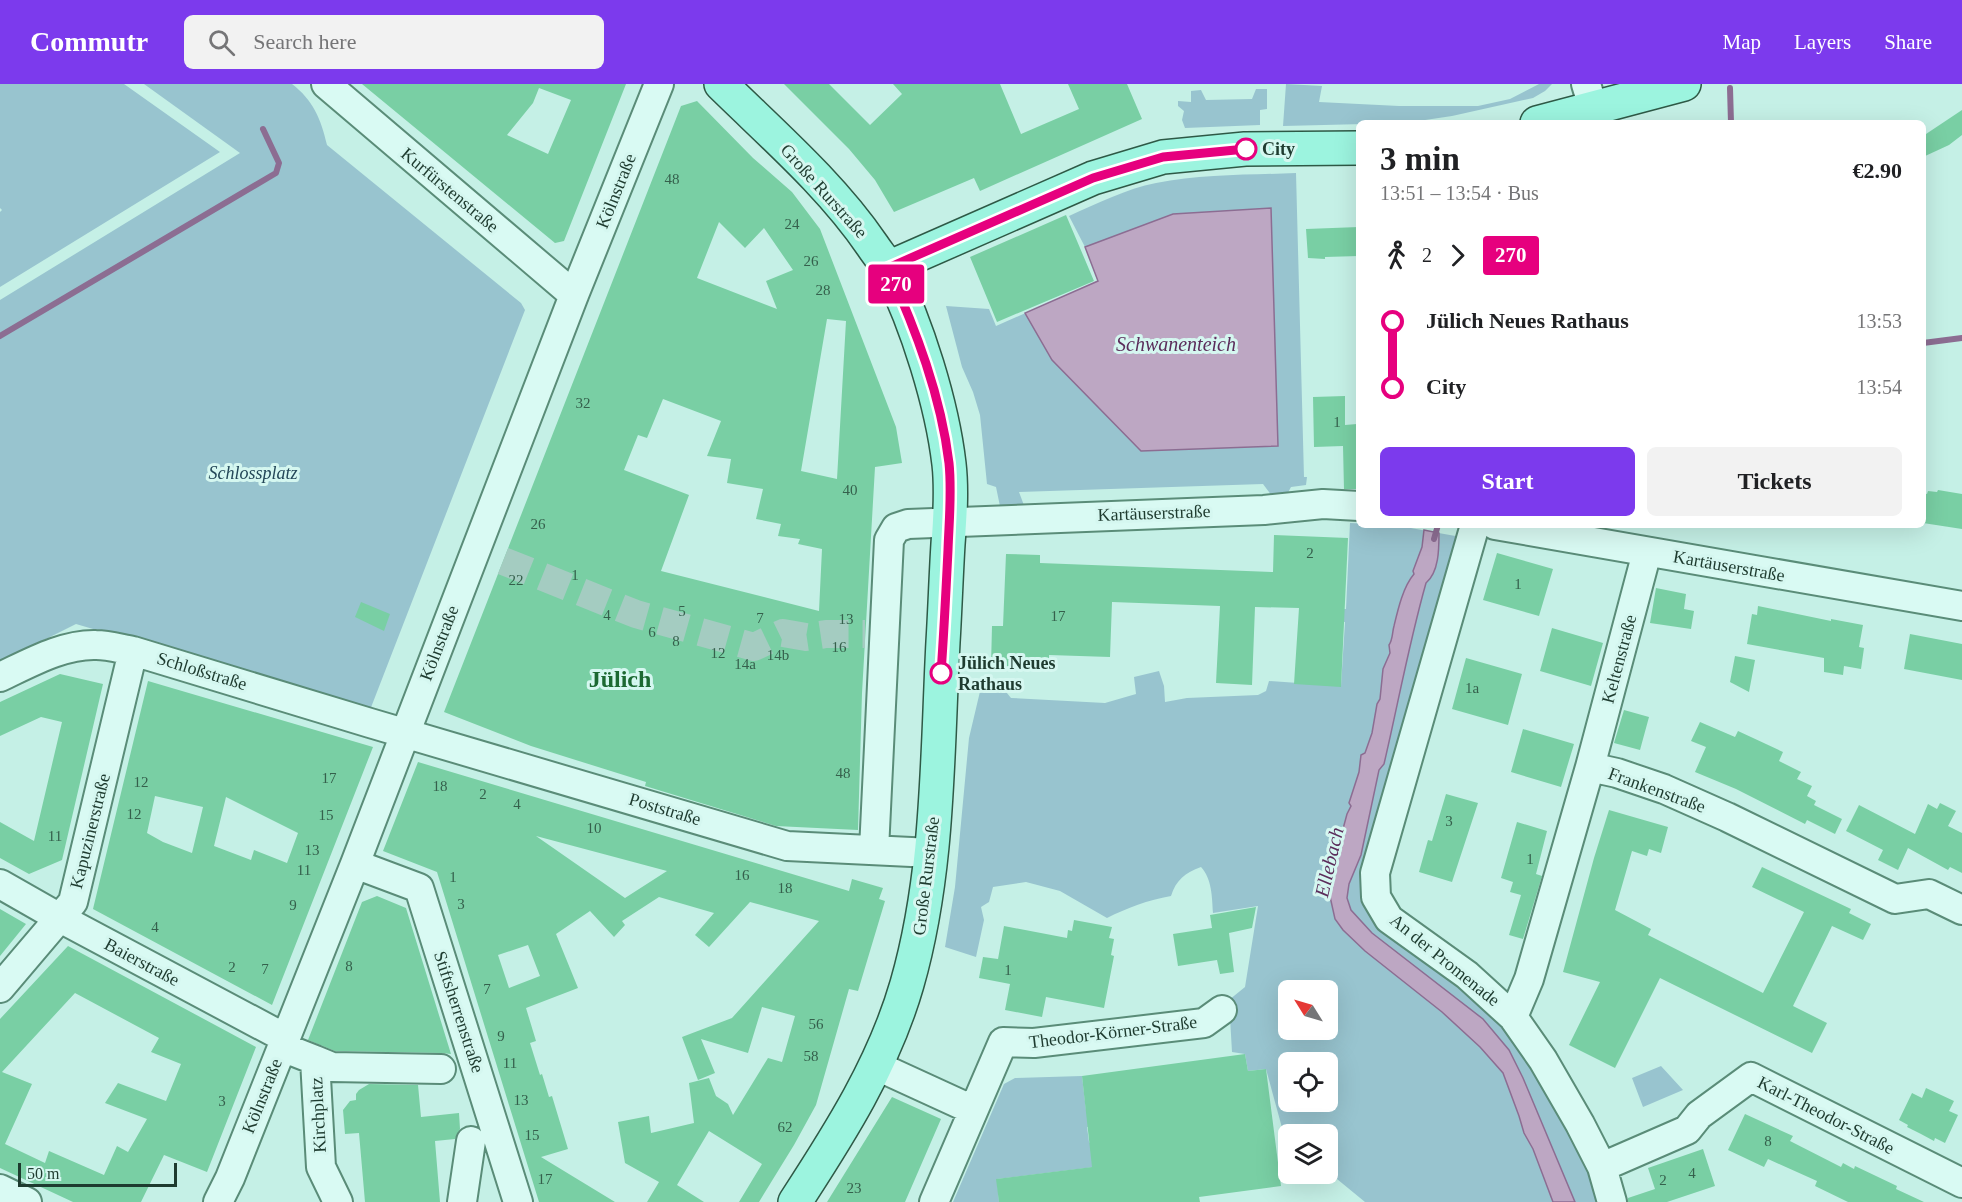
<!DOCTYPE html>
<meta charset="utf-8">
<style>
body{margin:0;font-family:"Times New Roman",serif;background:#f2f2f2;color:#202124;height:100vh;display:flex;flex-direction:column;font-size:22px;white-space:nowrap}
*{box-sizing:border-box;margin:0}
p{font-size:20px;color:#757577}
.icon{flex:none;width:33px;height:33px;fill:none;stroke:currentColor;stroke-width:2;stroke-linecap:round;stroke-linejoin:round}
.map{position:relative;flex:1;overflow:hidden}
.drawer{position:absolute;left:1356px;top:36px;width:570px;height:408px;display:flex;flex-direction:column;background:#fff;border-radius:9px;box-shadow:0 6px 24px #0002}
.drawer>*{flex:none}
.badge{padding:0 12px;border-radius:4px;font-size:21px;line-height:39px}
.needle{width:39px;rotate:307deg}
.fabs{position:absolute;left:1278px;top:896px;display:grid;gap:12px}
.fabs a{display:grid;place-items:center;width:60px;height:60px;border-radius:9px;background:#fff;box-shadow:0 6px 24px #0002;font-size:30px}
.scale{position:absolute;left:18px;bottom:15px;width:159px;box-sizing:border-box;padding-left:6px;border:3px solid #1e3b2f;border-top:0;font-size:16px;line-height:21px;white-space:nowrap;color:#1e3b2f;-webkit-text-stroke:4px #d5f7f0;paint-order:stroke}
.map>.badge{position:absolute;translate:-50% -50%;box-shadow:0 0 0 3px #fff}
.legs{display:flex;align-items:center;gap:9px;height:66px;padding:0 24px;font-size:20px}
.legs p{margin-inline-start:auto}
.summary{display:flex;align-items:center;justify-content:space-between;height:102px;padding:0 24px}
h1{font-size:33px;font-weight:700;line-height:45px}
.primary-button{display:flex;gap:12px;margin-top:auto;padding:12px 24px}
.primary-button a{flex:1;height:69px;border-radius:9px;background:#7c3aed;color:#fff;font-size:24px;font-weight:700;line-height:69px;text-align:center}
.primary-button a+a{background:#f2f2f2;color:#202124}
ul{padding:0 24px;list-style:none}
li{display:flex;align-items:center;gap:21px;height:66px;font-size:22px}
li i{display:grid;place-items:center;width:9px;height:100%;margin:0 8px;background:currentColor}
li i::after{content:'';width:15px;height:15px;margin:-8px;border:4px solid;border-radius:50%;background:#fff}
li p{margin-inline-start:auto}
li:first-child i{background:linear-gradient(#0000 50%,currentColor 0)}
li:last-child i{background:linear-gradient(currentColor 50%,#0000 0)}
header{display:flex;align-items:center;gap:36px;box-sizing:border-box;height:84px;padding:0 30px;background:#7c3aed;color:#fff}
header strong{font-size:28px}
nav{display:flex;gap:33px;margin-inline-start:auto;font-size:21px}
.search{width:420px;height:54px;background:#f2f2f2;display:flex;align-items:center;gap:15px;box-sizing:border-box;padding:0 21px;border-radius:9px;color:#757577;font-size:22px}
.map>svg:first-child{display:block}
</style>
<header>
<strong>Commutr</strong>
<div class="search"><svg class="icon" aria-label="search" viewBox="0 0 24 24"><circle cx="10" cy="10" r="6"/><path d="M15 15l6 6"/></svg>Search here</div>
<nav><a>Map</a><a>Layers</a><a>Share</a></nav>
</header>
<div class="map">
<svg width="1962" height="1118" viewBox="0 0 1962 1118">
<rect width="100%" height="100%" fill="#c5f0e6"/>
<!-- green -->
<path fill="#98c4cf" fill-rule="evenodd" d="M 0,0 L 124,0 L 220,68 L 0,203 L 0,128 L 2,126 L 0,124 Z
M 144,0 L 292,0 C 313,16 321,35 327,61 L 521,219 L 525,226 L 370,626 L 76,540 L 0,578 L 0,216 L 240,69 Z
M 1286,0 L 1322,2 L 1319,18 L 1399,22 L 1478,22 L 1510,15 L 1539,0 L 1552,0 L 1545,7 L 1533,14 L 1452,32 L 1405,39 L 1283,42 Z
M 1256,5 L 1267,5 L 1267,25 L 1260,26 L 1260,41 L 1185,44 L 1182,36 L 1184,27 L 1178,22 L 1178,17 L 1191,18 L 1191,7 L 1201,6 L 1206,16 L 1252,15 Z
M 1296,89 L 1304,393 L 1307,393 L 1306,401 L 1291,403 L 1284,416 L 1275,416 L 1263,400 L 1019,408 L 1025,424 L 1001,427 L 996,403 L 987,400 L 980,331 L 973,308 L 962,283 L 946,222 L 989,225 L 996,242 L 1098,197 L 1085,163 L 1069,132 C 1098,119 1126,105 1156,99 C 1202,90 1250,91 1296,89 Z
M 1350,439 L 1394,441 L 1461,453 L 1366,788 L 1462,899 L 1514,953 L 1585,1068 L 1602,1118 L 1365,1118 L 1337,1095 L 1328,1083 L 1328,1050 L 1288,1050 L 1288,1054 L 1284,1051 L 1266,985 L 1248,987 L 1245,970 L 1232,968 L 1229,916 L 1245,903 L 1258,822 L 1213,829 C 1212,813 1212,795 1201,783 C 1185,789 1176,796 1171,812 C 1148,816 1127,824 1107,834 L 1060,807 L 1026,798 L 993,803 L 989,818 L 981,823 L 984,836 L 976,873 L 945,863 L 955,803 L 969,654 L 982,599 L 998,598 L 1011,614 L 1105,619 L 1136,610 L 1134,593 L 1159,587 L 1164,602 L 1165,618 L 1187,614 L 1258,611 L 1266,607 L 1269,597 L 1341,602 L 1345,538 L 1330,536 L 1330,525 L 1346,525 ZM 1288,906 L 1328,906 L 1328,945 L 1288,945 ZM 1288,978 L 1328,978 L 1328,1017 L 1288,1017 Z
M 1661,982 L 1683,1006 L 1643,1023 L 1632,994 Z
M 1082,992 L 1086,1026 L 1105,1040 L 1087,1043 L 1089,1058 L 1110,1081 L 997,1095 L 999,1118 L 953,1118 L 1004,1000 L 1015,994 Z"/>
<!-- water -->
<path fill="#bda7c3" stroke="#8c6d92" stroke-width="1.5" d="M 1271,124 L 1278,362 L 1141,367 L 1052,276 L 1025,229 L 1098,197 L 1085,163 L 1173,130 Z
M 1424,446 L 1439,449 C 1439,465 1439,488 1426,499 C 1409,559 1398,620 1384,680 L 1379,686 L 1361,771 L 1349,800 L 1347,814 L 1351,826 L 1372,849 L 1483,935 L 1509,966 L 1523,994 L 1575,1118 L 1553,1118 L 1533,1065 L 1524,1049 L 1519,1032 L 1503,989 L 1480,963 L 1442,928 L 1365,867 L 1343,846 L 1335,835 L 1329,808 L 1330,793 L 1347,730 L 1351,722 L 1349,719 L 1359,688 L 1361,671 L 1365,669 L 1372,649 L 1377,620 L 1380,615 L 1383,585 L 1390,569 L 1389,561 C 1393,555 1392,549 1394,542 C 1398,525 1403,503 1414,490 L 1413,487 L 1422,463 Z"/>
<g fill="none" stroke-linecap="round" stroke-linejoin="round">
<!-- stream -->
<path stroke="#8c6d92" stroke-width="6" d="M 1730,4 L 1731,39
M 0,252 L 276,89 L 279,79 L 263,45
M 1923,259 L 1962,254
M 1434,455 L 1438,441"/>
</g>
<!-- building -->
<path fill="#79cfa4" fill-rule="evenodd" d="M 362,0 L 626,0 L 564,157 L 555,159 ZM 539,4 L 571,16 L 548,70 L 507,51 L 533,19 Z
M 784,0 L 829,0 L 870,41 L 902,10 L 893,0 L 1000,0 L 1021,50 L 1079,25 L 1068,0 L 1127,0 L 1142,35 L 980,107 L 974,94 L 894,128 L 875,96 L 849,65 Z
M 697,17 L 753,74 L 792,108 L 820,145 L 896,343 L 902,379 L 875,383 L 862,609 L 858,746 L 776,742 L 645,702 L 646,698 L 531,662 L 444,628 L 681,22 ZM 719,138 L 745,164 L 764,144 L 793,186 L 766,197 L 777,225 L 697,194 ZM 827,235 L 846,237 L 837,395 L 801,387 ZM 663,315 L 721,337 L 707,372 L 731,375 L 727,399 L 763,405 L 756,435 L 781,440 L 778,452 L 800,455 L 798,460 L 822,465 L 819,527 L 661,487 L 689,411 L 624,386 L 638,351 L 647,354 Z
M 1962,26 L 1962,51 L 1949,61 L 1923,73 L 1923,52 Z
M 1066,131 L 1094,197 L 997,238 L 970,173 Z
M 1359,143 L 1359,172 L 1325,173 L 1325,175 L 1308,174 L 1306,145 Z
M 1345,312 L 1345,341 L 1357,340 L 1357,362 L 1359,362 L 1359,405 L 1344,405 L 1343,362 L 1314,363 L 1313,313 Z
M 1938,406 L 1962,410 L 1962,445 L 1923,439 L 1923,409 L 1927,410 L 1928,407 L 1937,408 Z
M 1274,451 L 1348,454 L 1341,603 L 1294,600 L 1299,524 L 1255,523 L 1252,601 L 1216,599 L 1220,522 L 1112,518 L 1110,573 L 1049,571 L 1049,584 L 991,582 L 992,542 L 1003,542 L 1006,470 L 1040,471 L 1040,479 L 1273,488 Z
M 1497,469 L 1553,485 L 1539,532 L 1483,516 Z
M 1656,504 L 1686,510 L 1684,525 L 1694,527 L 1691,545 L 1650,539 Z
M 361,518 L 390,530 L 384,547 L 355,533 Z
M 1758,522 L 1831,537 L 1831,535 L 1863,541 L 1859,563 L 1864,564 L 1861,585 L 1844,582 L 1843,591 L 1824,588 L 1824,574 L 1747,560 L 1752,530 L 1757,531 Z
M 1552,544 L 1603,559 L 1591,602 L 1540,587 Z
M 1910,550 L 1962,560 L 1962,596 L 1904,585 Z
M 1735,572 L 1755,576 L 1749,608 L 1730,598 Z
M 1466,574 L 1522,590 L 1508,641 L 1452,625 Z
M 60,590 L 103,600 L 62,776 L 29,790 L 0,774 L 0,738 L 34,757 L 62,638 L 41,633 L 0,652 L 0,618 Z
M 148,597 L 373,663 L 272,921 L 93,825 ZM 155,712 L 203,723 L 192,769 L 163,758 L 147,749 ZM 226,713 L 298,749 L 287,779 L 254,766 L 251,776 L 214,762 Z
M 1624,626 L 1649,633 L 1640,666 L 1614,659 Z
M 1700,638 L 1735,653 L 1738,647 L 1783,668 L 1779,677 L 1801,688 L 1797,695 L 1812,702 L 1807,712 L 1816,717 L 1814,721 L 1842,735 L 1835,750 L 1807,736 L 1805,740 L 1736,705 L 1695,688 L 1706,663 L 1691,657 Z
M 1523,645 L 1574,660 L 1561,703 L 1511,688 Z
M 418,678 L 849,807 L 852,795 L 883,804 L 879,815 L 885,817 L 858,907 L 849,905 L 816,1021 L 794,1061 L 759,1118 L 739,1118 L 762,1080 L 709,1047 L 677,1101 L 704,1118 L 647,1118 L 659,1098 L 625,1079 L 618,1038 L 649,1032 L 651,1049 L 694,1039 L 689,999 L 709,994 L 716,1012 L 728,1020 L 733,1031 L 768,974 L 782,978 L 795,932 L 762,923 L 748,969 L 701,955 L 715,989 L 698,996 L 682,953 L 732,934 L 819,837 L 750,818 L 709,863 L 695,851 L 714,829 L 659,813 L 622,837 L 625,841 L 614,853 L 590,827 L 556,850 L 578,904 L 526,924 L 536,957 L 530,959 L 540,991 L 542,990 L 549,1013 L 552,1012 L 568,1065 L 541,1073 L 615,1118 L 539,1118 L 437,788 L 383,767 ZM 536,752 L 667,787 L 625,814 ZM 528,861 L 540,892 L 509,904 L 498,871 Z
M 1446,710 L 1478,719 L 1452,798 L 1419,788 L 1428,756 L 1432,757 Z
M 1940,719 L 1956,727 L 1948,742 L 1962,749 L 1962,789 L 1950,783 L 1948,786 L 1908,764 L 1898,786 L 1878,776 L 1883,766 L 1846,747 L 1859,721 L 1915,750 L 1928,720 L 1937,725 Z
M 1609,726 L 1668,743 L 1661,769 L 1649,765 L 1647,772 L 1632,767 L 1615,826 L 1651,845 L 1648,851 L 1763,909 L 1804,828 L 1752,803 L 1762,783 L 1851,825 L 1849,829 L 1871,840 L 1863,856 L 1832,842 L 1793,922 L 1827,939 L 1812,969 L 1660,894 L 1615,984 L 1569,961 L 1600,898 L 1563,888 L 1594,774 Z
M 1517,738 L 1547,747 L 1536,790 L 1542,792 L 1523,855 L 1509,851 L 1521,811 L 1510,808 L 1513,798 L 1501,794 Z
M 377,812 L 406,824 L 451,970 L 441,969 L 335,967 L 308,956 L 362,818 Z
M 1256,823 L 1252,844 L 1229,849 L 1234,888 L 1220,890 L 1217,876 L 1178,882 L 1173,850 L 1212,844 L 1210,831 Z
M 0,825 L 26,840 L 0,872 Z
M 1074,836 L 1112,843 L 1109,854 L 1114,855 L 1111,871 L 1114,872 L 1104,924 L 1046,913 L 1042,933 L 1005,926 L 1010,900 L 979,894 L 983,873 L 998,875 L 1004,842 L 1067,854 L 1068,846 L 1072,847 Z
M 68,862 L 256,963 L 207,1088 L 164,1071 L 141,1118 L 73,1118 L 0,1084 L 0,935 ZM 75,909 L 159,954 L 151,968 L 181,980 L 166,1017 L 118,999 L 105,1019 L 147,1035 L 128,1068 L 117,1062 L 104,1091 L 49,1067 L 45,1079 L 5,1060 L 32,1000 L 2,988 Z
M 1245,970 L 1248,987 L 1266,985 L 1281,1102 L 1199,1113 L 1200,1118 L 999,1118 L 996,1095 L 1092,1083 L 1082,992 Z
M 369,1000 L 418,1001 L 421,1033 L 459,1029 L 460,1045 L 455,1055 L 435,1057 L 440,1118 L 365,1118 L 359,1049 L 345,1050 L 343,1026 L 350,1017 L 356,1016 L 356,1010 L 359,1006 Z
M 1926,1004 L 1954,1017 L 1949,1027 L 1958,1031 L 1945,1059 L 1935,1054 L 1934,1057 L 1921,1050 L 1907,1043 L 1908,1041 L 1899,1036 L 1912,1009 L 1922,1014 Z
M 892,1013 L 941,1035 L 905,1118 L 827,1118 Z
M 1745,1030 L 1793,1052 L 1790,1057 L 1841,1083 L 1843,1079 L 1854,1085 L 1855,1082 L 1897,1102 L 1896,1105 L 1924,1118 L 1848,1118 L 1815,1102 L 1817,1097 L 1768,1075 L 1764,1083 L 1728,1066 Z
M 1703,1065 L 1715,1102 L 1667,1118 L 1628,1118 L 1628,1114 L 1655,1105 L 1648,1084 Z"/>
<g fill="none" stroke-linecap="round" stroke-linejoin="round">
<!-- minor-tunnel -->
<path stroke="#a4ccc1" stroke-width="28" stroke-dasharray="28 14" stroke-linecap="butt" d="M 503,477 L 636,530 L 754,563 L 783,549 L 806,553 L 826,550 L 865,550"/>
<defs>
<path id="minor" d="M 326,0 L 574,211
M 1586,0 L 1593,23
M 1475,441 L 1375,789 L 1376,813 L 1389,835 L 1467,891 L 1513,933 L 1543,976 L 1580,1040 L 1602,1083 L 1612,1118
M 1495,441 L 1962,522
M 0,593 C 30,579 63,560 96,561 C 109,561 121,565 133,567 L 370,639 L 787,762 L 932,769
M 1590,683 L 1647,468
M 874,766 L 889,456 L 896,444 L 908,440 L 1264,426 L 1323,420 L 1359,422
M 355,780 L 419,804 L 518,1118
M 0,800 L 58,833 L 285,954
M 0,904 L 73,818 L 133,567
M 1513,933 L 1529,895 L 1590,683 L 1617,689 L 1664,705 L 1727,733 L 1895,815 L 1929,810 L 1962,826
M 282,963 L 315,976 L 321,1083 L 338,1118
M 315,976 L 332,983 L 441,985
M 877,982 L 973,1026
M 1602,1083 L 1687,1046 L 1699,1031 L 1751,993 L 1962,1099
M 0,1105 L 27,1118
M 218,1118 L 230,1094 L 355,780 L 574,211 L 659,0
M 462,1118 L 471,1057
M 934,1118 L 1003,958 L 1034,959 L 1204,939 L 1222,926"/>
<path id="major" d="M 721,0 C 773,51 831,101 872,161 C 878,170 885,178 890,187 C 917,240 942,320 949,380 C 952,406 950,434 948,460 C 946,493 945,525 943,558 C 937,672 939,789 907,900 C 884,980 840,1049 795,1118
M 1537,39 L 1684,0
M 888,184 L 1093,94 L 1163,73 L 1245,65 L 1359,64"/>
</defs>
<!-- minor casing -->
<use href="#minor" stroke="#5a8c78" stroke-width="32"/>
<!-- major casing -->
<use href="#major" stroke="#2e5946" stroke-width="36"/>
<!-- minor -->
<use href="#minor" stroke="#d9faf3" stroke-width="28"/>
<!-- major -->
<use href="#major" stroke="#9cf4df" stroke-width="33"/>
</g>
<g fill="none" stroke-linecap="round" stroke-linejoin="round">
<defs>
<path id="line-1" d="M 941,589 C 944,548 946,507 948,466 C 949,437 952,408 949,379 C 941,312 916,246 888,184 L 1093,94 L 1163,73 L 1246,65"/>
</defs>
<!-- line-1 casing -->
<use href="#line-1" stroke="#fff" stroke-width="14"/>
<!-- line-1 -->
<use href="#line-1" stroke="#e6007e" stroke-width="9"/>
</g>
<!-- markers -->
<g fill="#fff" stroke="#e6007e" stroke-width="3">
<circle cx="1246" cy="65" r="10"/>
<circle cx="941" cy="589" r="10"/>
</g>
<g text-anchor="middle" dominant-baseline="central" stroke-width="6" stroke-linejoin="round" paint-order="stroke">
<!-- number labels -->
<g font-size="15" fill="#35604c">
<text x="672" y="95">48</text>
<text x="792" y="140">24</text>
<text x="811" y="177">26</text>
<text x="823" y="206">28</text>
<text x="583" y="319">32</text>
<text x="1337" y="338">1</text>
<text x="850" y="406">40</text>
<text x="538" y="440">26</text>
<text x="1310" y="469">2</text>
<text x="575" y="491">1</text>
<text x="516" y="496">22</text>
<text x="1518" y="500">1</text>
<text x="682" y="527">5</text>
<text x="607" y="531">4</text>
<text x="1058" y="532">17</text>
<text x="760" y="534">7</text>
<text x="846" y="535">13</text>
<text x="652" y="548">6</text>
<text x="676" y="557">8</text>
<text x="839" y="563">16</text>
<text x="718" y="569">12</text>
<text x="778" y="571">14b</text>
<text x="745" y="580">14a</text>
<text x="1472" y="604">1a</text>
<text x="843" y="689">48</text>
<text x="329" y="694">17</text>
<text x="141" y="698">12</text>
<text x="440" y="702">18</text>
<text x="483" y="710">2</text>
<text x="517" y="720">4</text>
<text x="134" y="730">12</text>
<text x="326" y="731">15</text>
<text x="1449" y="737">3</text>
<text x="594" y="744">10</text>
<text x="55" y="752">11</text>
<text x="312" y="766">13</text>
<text x="1530" y="775">1</text>
<text x="304" y="786">11</text>
<text x="742" y="791">16</text>
<text x="453" y="793">1</text>
<text x="785" y="804">18</text>
<text x="461" y="820">3</text>
<text x="293" y="821">9</text>
<text x="155" y="843">4</text>
<text x="349" y="882">8</text>
<text x="232" y="883">2</text>
<text x="265" y="885">7</text>
<text x="1008" y="886">1</text>
<text x="487" y="905">7</text>
<text x="816" y="940">56</text>
<text x="501" y="952">9</text>
<text x="811" y="972">58</text>
<text x="510" y="979">11</text>
<text x="521" y="1016">13</text>
<text x="222" y="1017">3</text>
<text x="785" y="1043">62</text>
<text x="532" y="1051">15</text>
<text x="1768" y="1057">8</text>
<text x="1692" y="1089">4</text>
<text x="545" y="1095">17</text>
<text x="1663" y="1096">2</text>
<text x="854" y="1104">23</text>
</g>
<!-- stop labels -->
<g font-size="18" font-weight="bold" fill="#1e3b2f" stroke="#d5f7f0" text-anchor="start">
<text x="1262" y="65">City</text>
<text x="958" y="579">Jülich Neues<tspan x="958" dy="21">Rathaus</tspan></text>
</g>
<!-- street labels -->
<g font-size="18" fill="#1e3b2f" stroke="#d5f7f0">
<text transform="translate(450 106) rotate(40)">Kurfürstenstraße</text>
<text transform="translate(616 107) rotate(-68)">Kölnstraße</text>
<text transform="translate(824 107) rotate(48)">Große Rurstraße</text>
<text transform="translate(1154 429) rotate(-2)">Kartäuserstraße</text>
<text transform="translate(1729 482) rotate(10)">Kartäuserstraße</text>
<text transform="translate(439 559) rotate(-69)">Kölnstraße</text>
<text transform="translate(1619 575) rotate(-75)">Keltenstraße</text>
<text transform="translate(202 587) rotate(17)">Schloßstraße</text>
<text transform="translate(1657 706) rotate(20)">Frankenstraße</text>
<text transform="translate(665 725) rotate(17)">Poststraße</text>
<text transform="translate(90 747) rotate(-76)">Kapuzinerstraße</text>
<text transform="translate(926 792) rotate(-83)">Große Rurstraße</text>
<text transform="translate(1445 876) rotate(39)">An der Promenade</text>
<text transform="translate(142 878) rotate(28)">Baierstraße</text>
<text transform="translate(459 928) rotate(72)">Stiftsherrenstraße</text>
<text transform="translate(1113 948) rotate(-7)">Theodor-Körner-Straße</text>
<text transform="translate(262 1012) rotate(-68)">Kölnstraße</text>
<text transform="translate(318 1031) rotate(-93)">Kirchplatz</text>
<text transform="translate(1826 1031) rotate(27)">Karl-Theodor-Straße</text>
</g>
<!-- park labels -->
<g font-size="18" font-style="italic" fill="#244758" stroke="#d5f7f0">
<text x="253" y="389">Schlossplatz</text>
</g>
<!-- water labels -->
<g font-size="20" font-style="italic" fill="#5b2d5b" stroke="#d5f7f0">
<text x="1176" y="260">Schwanenteich</text>
<text transform="translate(1329 778) rotate(-77)">Ellebach</text>
</g>
<!-- district labels -->
<g font-size="24" font-weight="bold" fill="#1c6932" stroke="#d5f7f0">
<text x="620" y="595">Jülich</text>
</g>
</g>
</svg>
<div class="fabs">
<a><svg class="needle" viewBox="-14 -14 28 28"><path d="M0-13l5 13h-10z" fill="#e53935"/><path d="M0 13l5-13h-10z" fill="#757577"/></svg></a>
<a><svg class="icon" aria-label="locate" viewBox="0 0 24 24"><circle cx="12" cy="12" r="6"/><path d="M12 2v4M12 18v4M2 12h4M18 12h4"/></svg></a>
<a><svg class="icon" aria-label="layers" viewBox="0 0 24 24"><path d="M12 4l9 5-9 5-9-5zM3 14l9 5 9-5"/></svg></a>
</div>
<div class="scale">50 m</div>
<b class="badge" style="left:896px;top:200px;background:#e6007e;color:#fff">270</b>
<section class="drawer">
<div class="summary"><div><h1>3 min</h1><p>13:51 – 13:54 · Bus</p></div><b>€2.90</b></div>
<div class="legs"><svg class="icon" aria-label="walk" viewBox="0 0 24 24"><circle cx="13" cy="4" r="2"/><path d="M13 8l-2 6 4 7M11 14l-3 7M7 12l3-4h3l4 4"/></svg>2<svg class="icon" aria-label="forward" viewBox="0 0 24 24"><path d="M9 5l7 7-7 7"/></svg><b class="badge" style="background:#e6007e;color:#fff">270</b></div>
<ul>
<li><i style="color:#e6007e"></i><b>Jülich Neues Rathaus</b><p>13:53</p></li>
<li><i style="color:#e6007e"></i><b>City</b><p>13:54</p></li>
</ul>
<div class="primary-button"><a>Start</a><a>Tickets</a></div>
</section>
</div>
